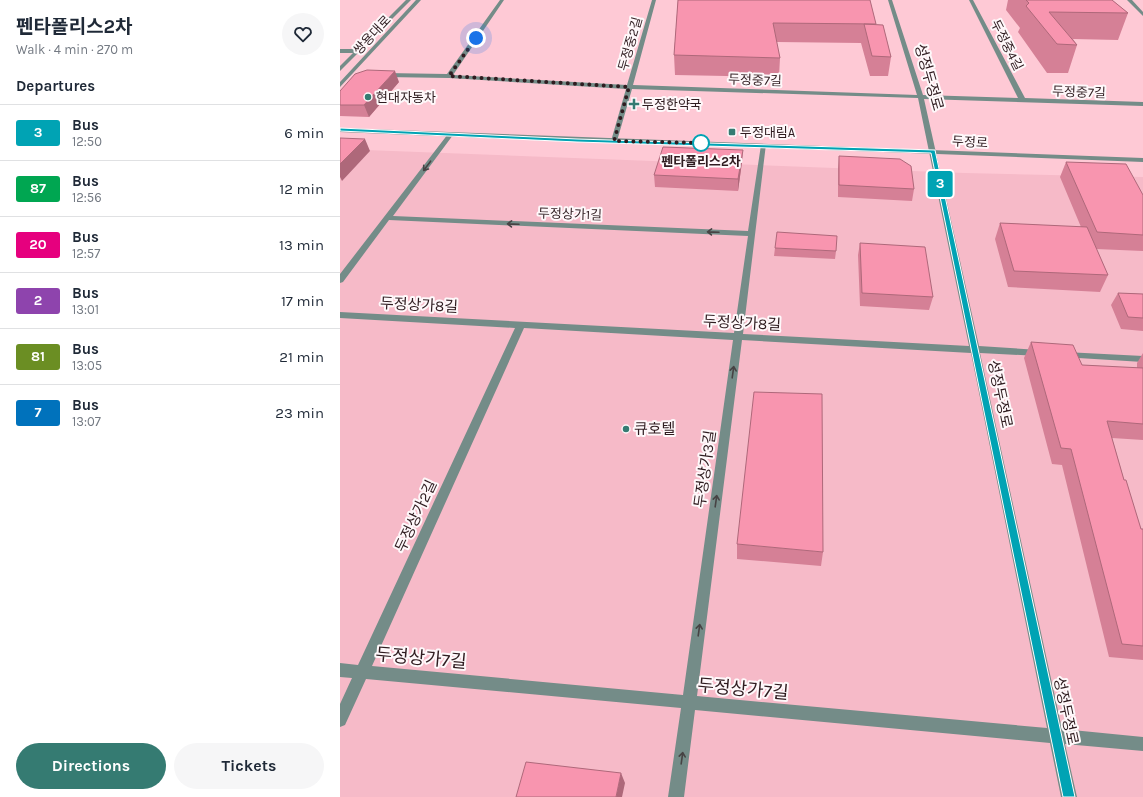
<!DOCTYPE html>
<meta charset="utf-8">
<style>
body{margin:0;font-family:Karla,"Noto Sans KR",sans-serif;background:#f6f6f7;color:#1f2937;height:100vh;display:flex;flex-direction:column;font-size:15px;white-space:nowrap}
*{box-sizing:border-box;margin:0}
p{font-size:13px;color:#747a83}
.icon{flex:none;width:22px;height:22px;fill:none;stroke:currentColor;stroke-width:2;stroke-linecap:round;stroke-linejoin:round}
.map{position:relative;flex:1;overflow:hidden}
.details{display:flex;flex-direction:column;background:#fff;width:340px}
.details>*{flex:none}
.badge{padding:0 8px;border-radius:3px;font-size:14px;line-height:26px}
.you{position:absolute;width:20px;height:20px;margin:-10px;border:3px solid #fff;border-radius:50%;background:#1a73e8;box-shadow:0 0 0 6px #1a73e833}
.map>.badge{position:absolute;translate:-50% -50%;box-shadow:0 0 0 2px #fff}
h2{padding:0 16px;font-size:15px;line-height:36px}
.round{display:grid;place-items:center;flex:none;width:42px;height:42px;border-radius:21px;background:#f6f6f7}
.head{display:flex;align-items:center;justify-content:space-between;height:68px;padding:0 16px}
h1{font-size:19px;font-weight:700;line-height:30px}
.button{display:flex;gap:8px;margin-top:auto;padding:8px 16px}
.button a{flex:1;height:46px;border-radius:24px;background:#357b72;color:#fff;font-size:16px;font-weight:700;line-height:46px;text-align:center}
.button a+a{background:#f6f6f7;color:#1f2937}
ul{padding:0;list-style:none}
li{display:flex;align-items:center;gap:12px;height:56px;padding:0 16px;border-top:1px solid #e0e1e3}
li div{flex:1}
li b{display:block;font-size:15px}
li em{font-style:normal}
li .badge{min-width:44px;font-weight:700;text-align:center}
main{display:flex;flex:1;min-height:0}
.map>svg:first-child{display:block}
</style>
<main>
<section class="details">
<div class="head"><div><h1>펜타폴리스2차</h1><p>Walk · 4 min · 270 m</p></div><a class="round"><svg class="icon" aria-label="heart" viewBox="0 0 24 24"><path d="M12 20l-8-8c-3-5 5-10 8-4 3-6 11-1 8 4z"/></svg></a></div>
<h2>Departures</h2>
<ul>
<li><span class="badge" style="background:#00a3b4;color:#fff">3</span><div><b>Bus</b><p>12:50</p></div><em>6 min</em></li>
<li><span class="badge" style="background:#00a651;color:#fff">87</span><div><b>Bus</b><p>12:56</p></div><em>12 min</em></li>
<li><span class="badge" style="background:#e6007e;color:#fff">20</span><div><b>Bus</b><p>12:57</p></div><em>13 min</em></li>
<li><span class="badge" style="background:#8e44ad;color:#fff">2</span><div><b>Bus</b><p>13:01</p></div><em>17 min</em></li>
<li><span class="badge" style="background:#6b8e23;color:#fff">81</span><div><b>Bus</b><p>13:05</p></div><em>21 min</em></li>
<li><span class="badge" style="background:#0072bc;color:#fff">7</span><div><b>Bus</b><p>13:07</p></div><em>23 min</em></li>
</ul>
<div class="button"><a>Directions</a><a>Tickets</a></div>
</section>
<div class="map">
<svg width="803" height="797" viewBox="0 0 803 797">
<rect width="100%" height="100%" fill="#fec9d5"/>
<!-- built -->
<path fill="#f6bac8" d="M 0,149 L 625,173 L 803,177 L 803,797 L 0,797 Z"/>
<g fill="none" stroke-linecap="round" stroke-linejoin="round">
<!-- minor -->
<path fill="#748c88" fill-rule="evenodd" d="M 160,0 L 164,0 L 113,75 L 287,85 L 312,0 L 316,0 L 293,85 L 577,95 L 548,0 L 552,0 L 583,95 L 678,98 L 629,0 L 633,0 L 685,98 L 803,102 L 803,106 L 584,99 L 639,346 L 699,350 L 704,353 L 699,356 L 640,353 L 722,729 L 803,737 L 803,751 L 725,744 L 737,797 L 721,797 L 710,743 L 355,710 L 344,797 L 328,797 L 341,708 L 26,679 L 5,725 L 0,727 L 0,704 L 12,678 L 0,677 L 0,663 L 18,665 L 175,328 L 0,318 L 0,312 L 394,333 L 408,236 L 49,220 L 3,282 L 0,283 L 0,274 L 108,134 L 113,135 L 53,216 L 408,231 L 421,145 L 426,144 L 403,334 L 629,346 L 578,98 L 292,89 L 277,141 L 274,143 L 271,141 L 286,89 L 109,78 L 45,77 L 42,75 L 45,73 L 107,74 ZM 184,328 L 393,340 L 343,695 L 32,666 ZM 402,340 L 631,353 L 707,728 L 357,696 Z
M 787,0 L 792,0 L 803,12 L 803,16 Z
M 0,49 L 18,49 L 21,51 L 18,53 L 0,53 Z
M 725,352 L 803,356 L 803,362 L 722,357 L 720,355 L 722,353 Z"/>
<!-- tertiary -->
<path fill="#748c88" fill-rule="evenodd" d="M 66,0 L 71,0 L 0,71 L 0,66 Z
M 76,0 L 81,0 L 0,87 L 0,82 Z
M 0,128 L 803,158 L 803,162 C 535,151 268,143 0,132 Z"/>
</g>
<!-- wall -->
<path fill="#d58096" d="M 338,0 L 536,25 L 551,57 L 548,76 L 530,76 L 521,43 L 436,42 L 440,58 L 439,77 L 335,75 L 334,55 Z
M 668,0 L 772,0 L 788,13 L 778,40 L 733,39 L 737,45 L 728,73 L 707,73 L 678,32 L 680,28 L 666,10 Z
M 59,82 L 29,117 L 0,116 L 0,91 Z
M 499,156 L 574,189 L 572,201 L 498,197 L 498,168 Z
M 402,162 L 398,191 L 315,187 L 314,175 Z
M 726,162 L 803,195 L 803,251 L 756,249 L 768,275 L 760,292 L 668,287 L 655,239 L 660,223 L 741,227 L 720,177 Z
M 520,243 L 593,297 L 589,310 L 520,306 L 518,255 Z
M 435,248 L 496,251 L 495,259 L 434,256 Z
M 778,293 L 803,294 L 803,331 L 781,329 L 771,305 Z
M 691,342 L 742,365 L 797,368 L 797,363 L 803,353 L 803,440 L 772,438 L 784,480 L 801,529 L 803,529 L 803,660 L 769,657 L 722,465 L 712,464 L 684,358 Z
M 397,544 L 483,552 L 481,566 L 397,559 Z"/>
<!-- shaded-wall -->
<path fill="#ae687a" d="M 55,71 L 59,82 L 29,117 L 24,105 Z
M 25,139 L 30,151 L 2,181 L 0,177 L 0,164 Z
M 403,150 L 402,162 L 398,191 L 398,179 Z
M 281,773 L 285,783 L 282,797 L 276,797 Z"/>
<!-- building -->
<path fill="#f895af" stroke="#ae687a" d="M 338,0 L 530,0 L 536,24 L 433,23 L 440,58 L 334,55 Z
M 686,0 L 772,0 L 788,13 L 709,12 L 737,45 L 717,44 L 686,6 L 689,3 Z
M 524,24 L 543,25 L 551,57 L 532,56 Z
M 27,70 L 55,71 L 24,105 L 0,105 L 0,91 L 15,74 Z
M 0,138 L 25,139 L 0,164 Z
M 323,147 L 403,150 L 398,179 L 314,175 Z
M 499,156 L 560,159 L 571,166 L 574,189 L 499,185 Z
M 726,162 L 786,164 L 803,195 L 803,235 L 757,232 Z
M 660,223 L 747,227 L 768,275 L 674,271 Z
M 437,232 L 497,236 L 496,251 L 435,248 Z
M 520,243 L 585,247 L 593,297 L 522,293 Z
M 778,293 L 803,294 L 803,318 L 788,317 Z
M 691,342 L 733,345 L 742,365 L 803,368 L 803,424 L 767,421 L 784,480 L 786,480 L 801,529 L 803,529 L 803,646 L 782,644 L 731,449 L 721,448 Z
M 414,392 L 482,394 L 483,552 L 397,544 Z
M 186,762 L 281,773 L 276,797 L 176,797 Z"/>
<!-- one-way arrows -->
<defs><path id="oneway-shaft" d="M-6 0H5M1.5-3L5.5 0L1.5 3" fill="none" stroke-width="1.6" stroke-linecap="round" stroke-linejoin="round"/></defs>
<g stroke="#474344">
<use href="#oneway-shaft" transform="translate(87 166) rotate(127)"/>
<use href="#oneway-shaft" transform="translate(173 224) rotate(-178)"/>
<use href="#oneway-shaft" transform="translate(373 232) rotate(-178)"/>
<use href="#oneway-shaft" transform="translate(393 372) rotate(-82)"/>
<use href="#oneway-shaft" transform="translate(376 501) rotate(-82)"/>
<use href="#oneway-shaft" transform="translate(359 630) rotate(-82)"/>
<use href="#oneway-shaft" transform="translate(342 758) rotate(-82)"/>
</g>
<!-- line -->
<path fill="#00a3b4" stroke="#fff" d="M 0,128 L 237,139 L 595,150 L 735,797 L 723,797 L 591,153 L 237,142 L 0,131 Z"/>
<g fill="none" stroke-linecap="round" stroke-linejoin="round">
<!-- walk -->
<path stroke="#2f1c20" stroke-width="4" stroke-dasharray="0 7.2" d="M 136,38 L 109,76 L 289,87 L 274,141 L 364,143 L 361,143"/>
</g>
<!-- markers -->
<g fill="#357b72" stroke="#fef8fa" stroke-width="1.5">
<circle cx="28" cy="97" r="4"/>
<path d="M292 98h4v4h4v4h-4v4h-4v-4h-4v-4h4z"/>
<rect x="388" y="128" width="8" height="8" rx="2"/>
<circle cx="286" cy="429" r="4"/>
</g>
<circle fill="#fff" stroke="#00a3b4" stroke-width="2" cx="361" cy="143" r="8"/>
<g text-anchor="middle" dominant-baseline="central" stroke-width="4" stroke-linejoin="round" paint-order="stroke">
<!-- far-street labels -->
<g font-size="13" fill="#2f1c20" stroke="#fef8fa">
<text transform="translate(32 35) rotate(-47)">쌍용대로</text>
<text transform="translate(290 44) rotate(-74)">두정중2길</text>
<text transform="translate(667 45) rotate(63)">두정중4길</text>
<text transform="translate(415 80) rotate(2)">두정중7길</text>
<text transform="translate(739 92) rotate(2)">두정중7길</text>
<text transform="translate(630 142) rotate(3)">두정로</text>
<text transform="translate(230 214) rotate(2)">두정상가1길</text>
</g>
<!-- far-poi labels -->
<g font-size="13" fill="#2f1c20" stroke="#fef8fa" text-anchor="start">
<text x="36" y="97">현대자동차</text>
<text x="302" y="104">두정한약국</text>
<text x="400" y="132">두정대림A</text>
</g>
<!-- far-stop labels -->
<g font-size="13" font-weight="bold" fill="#2f1c20" stroke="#fef8fa">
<text x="361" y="161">펜타폴리스2차</text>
</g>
<!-- street labels -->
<g font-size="15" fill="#2f1c20" stroke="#fef8fa">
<text transform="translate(589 77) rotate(74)">성정두정로</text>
<text transform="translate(79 305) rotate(3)">두정상가8길</text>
<text transform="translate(402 323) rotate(3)">두정상가8길</text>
<text transform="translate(660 394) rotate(78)">성정두정로</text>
<text transform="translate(365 469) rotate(-82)">두정상가3길</text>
<text transform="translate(76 516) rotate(-65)">두정상가2길</text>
<text transform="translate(726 711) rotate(78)">성정두정로</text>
</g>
<!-- poi labels -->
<g font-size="15" fill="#2f1c20" stroke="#fef8fa" text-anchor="start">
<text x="294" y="429">큐호텔</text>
</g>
<!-- near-street labels -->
<g font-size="18" fill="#2f1c20" stroke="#fef8fa">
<text transform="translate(81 658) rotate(5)">두정상가7길</text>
<text transform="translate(403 689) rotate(5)">두정상가7길</text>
</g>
</g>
</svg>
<div class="you" style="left:136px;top:38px"></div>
<b class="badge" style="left:600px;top:184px;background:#00a3b4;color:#fff">3</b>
</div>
</main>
